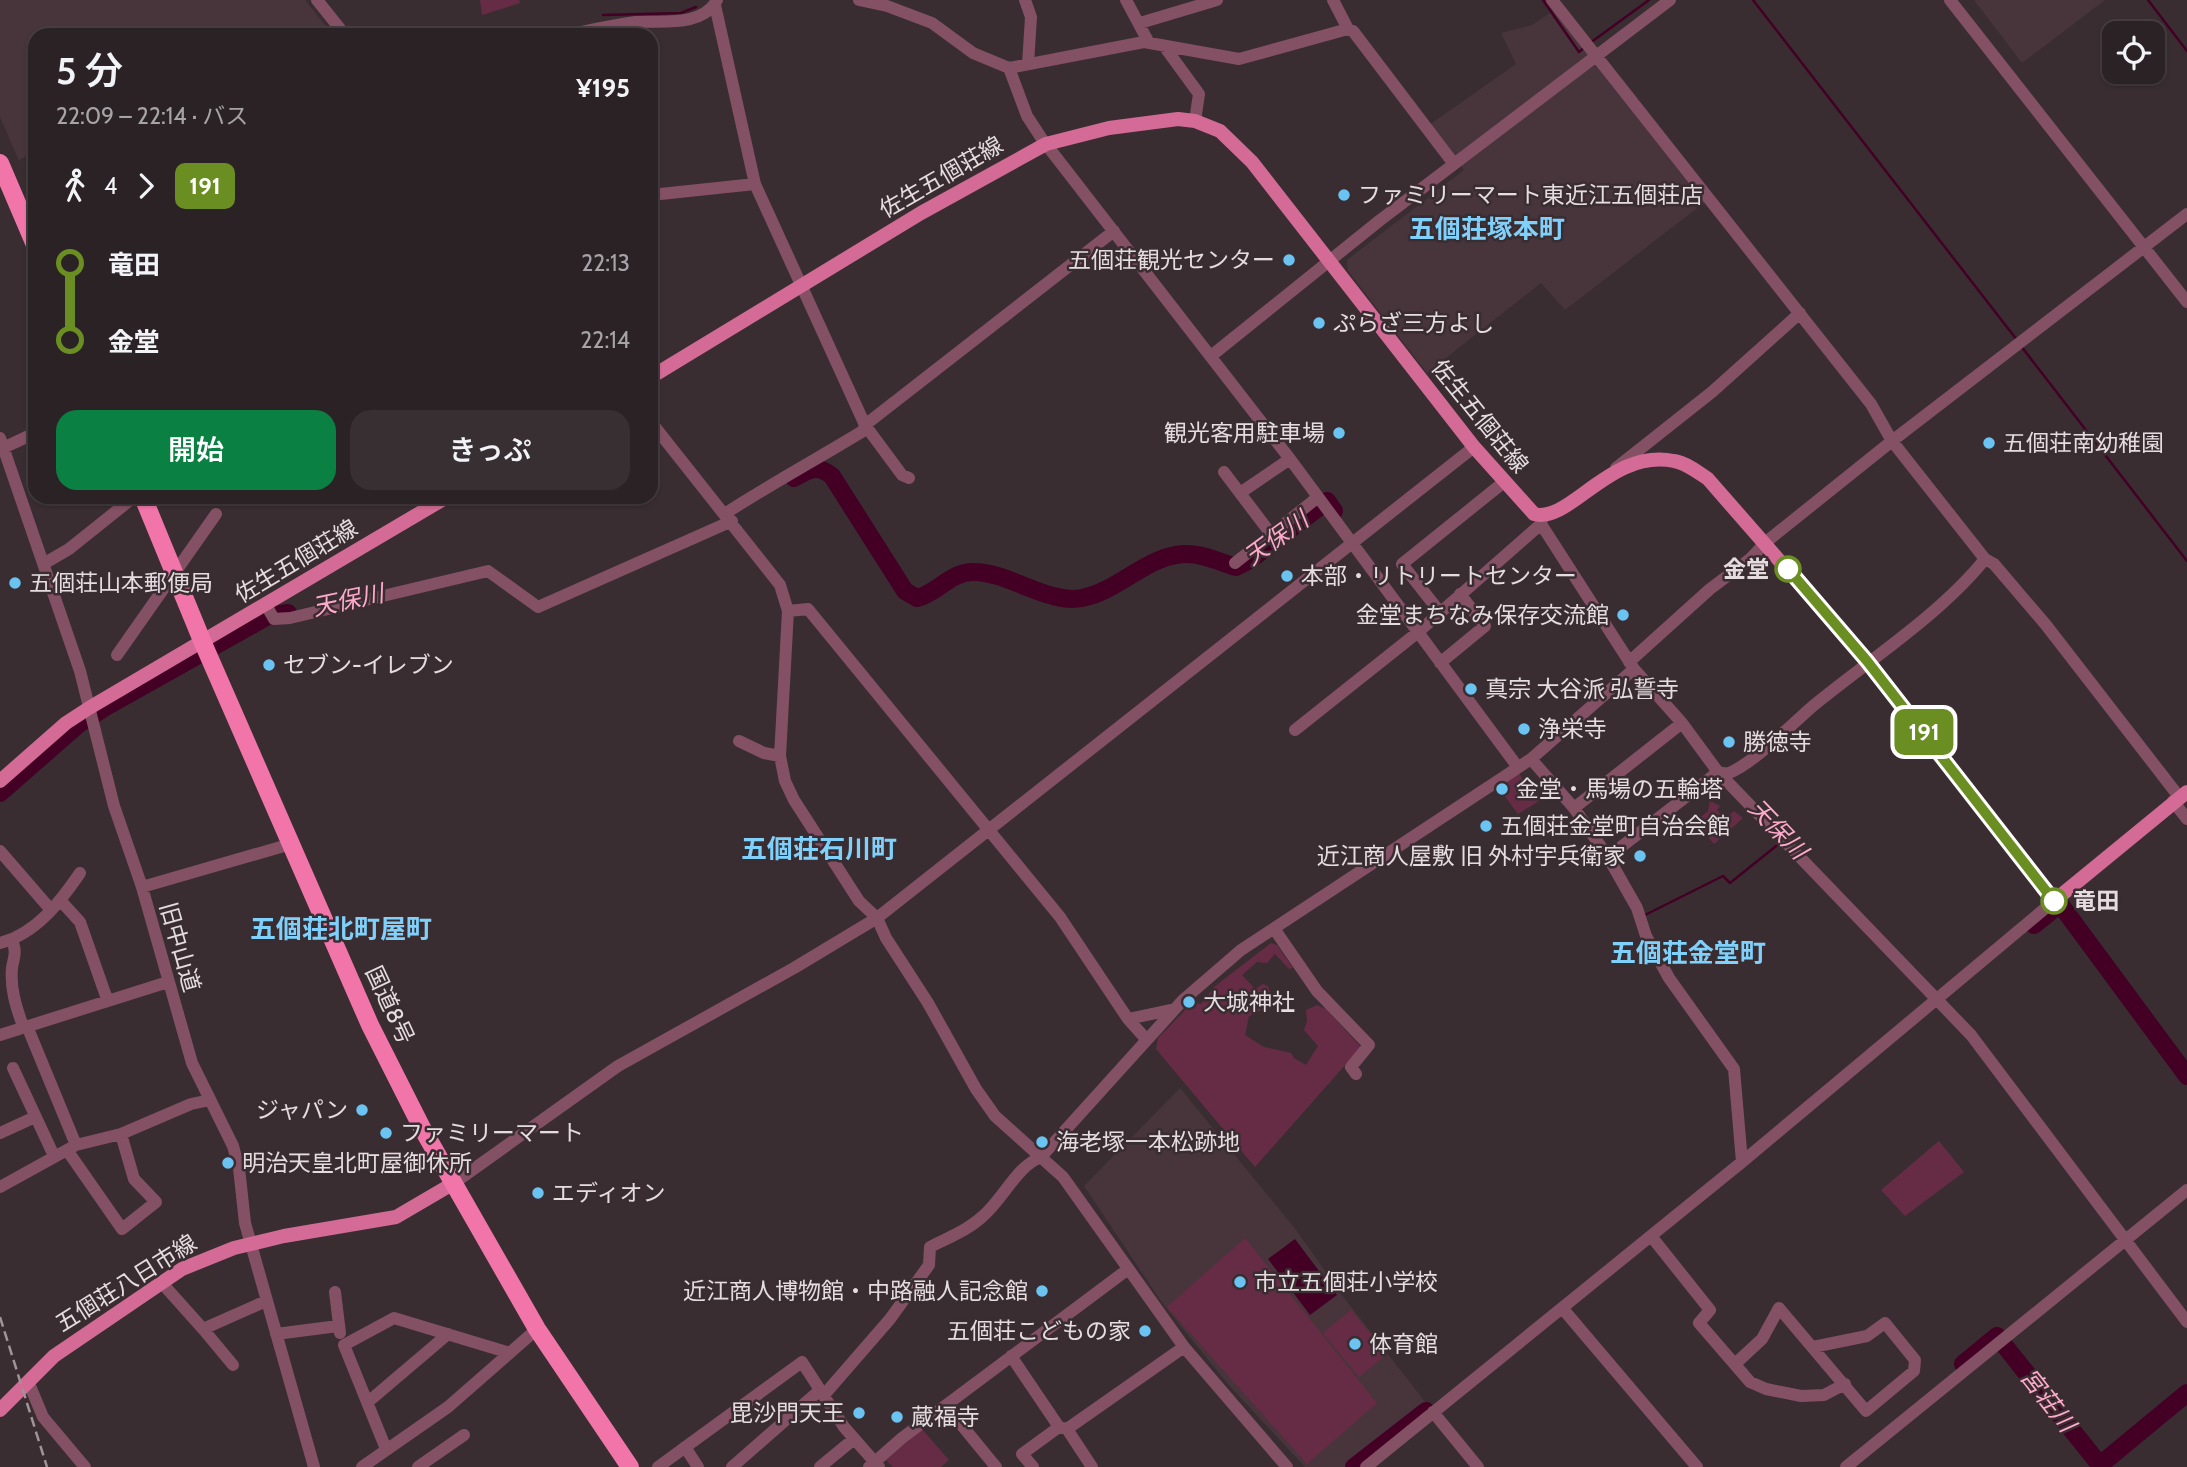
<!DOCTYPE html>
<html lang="ja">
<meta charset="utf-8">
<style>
body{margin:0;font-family:Cabin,"Noto Sans JP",sans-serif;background:#372f32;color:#f1f3f6;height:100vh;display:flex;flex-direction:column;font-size:26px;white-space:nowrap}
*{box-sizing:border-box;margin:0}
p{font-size:23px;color:#a6a4a7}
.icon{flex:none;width:38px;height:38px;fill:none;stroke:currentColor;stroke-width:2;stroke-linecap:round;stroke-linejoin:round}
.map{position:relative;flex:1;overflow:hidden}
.drawer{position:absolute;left:28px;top:28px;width:630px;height:476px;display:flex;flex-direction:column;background:#2b2225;border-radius:21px;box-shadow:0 2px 5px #0004,0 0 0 2px #473f42}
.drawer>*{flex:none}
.badge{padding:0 14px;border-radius:10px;font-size:24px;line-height:46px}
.fabs{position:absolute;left:2102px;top:21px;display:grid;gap:14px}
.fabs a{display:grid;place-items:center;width:63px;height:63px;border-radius:14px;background:#2b2225;box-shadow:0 2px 5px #0004,0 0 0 2px #473f42;font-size:35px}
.map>.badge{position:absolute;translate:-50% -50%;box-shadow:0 0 0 4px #fff}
.legs{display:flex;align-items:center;gap:10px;height:77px;padding:0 28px;font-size:23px}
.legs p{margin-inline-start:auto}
.head{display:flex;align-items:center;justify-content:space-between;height:119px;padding:0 28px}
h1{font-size:38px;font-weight:600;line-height:52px}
.primary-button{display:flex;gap:14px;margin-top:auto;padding:14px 28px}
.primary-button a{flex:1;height:80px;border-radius:21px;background:#0b8043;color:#fff;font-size:28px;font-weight:600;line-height:80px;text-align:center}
.primary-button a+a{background:#372f32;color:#f1f3f6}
ul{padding:0 28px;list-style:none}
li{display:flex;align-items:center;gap:24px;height:77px;font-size:26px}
li i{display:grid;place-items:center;width:10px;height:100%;margin:0 9px;background:currentColor}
li i::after{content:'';width:18px;height:18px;margin:-9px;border:5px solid;border-radius:50%;background:#2b2225}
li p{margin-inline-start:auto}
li:first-child i{background:linear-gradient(#0000 50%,currentColor 0)}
li:last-child i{background:linear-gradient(currentColor 50%,#0000 0)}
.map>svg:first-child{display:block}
</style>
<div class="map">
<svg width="2187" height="1467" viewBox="0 0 2187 1467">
<rect width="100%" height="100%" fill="#392d31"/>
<!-- built -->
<path fill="#47353b" d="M 0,0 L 305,0 L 333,35 L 35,35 L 35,149 L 19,161 L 0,117 Z
M 1974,0 L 2105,0 L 2022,63 Z
M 1553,11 L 1709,199 L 1565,310 L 1541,283 L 1427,373 L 1348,271 L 1347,260 L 1464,170 L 1429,125 L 1516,64 L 1501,33 L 1532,25 Z
M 1180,1088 L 1297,1231 L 1341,1294 L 1426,1403 L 1346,1467 L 1305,1467 L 1227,1383 L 1163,1304 L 1084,1186 Z"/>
<!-- green -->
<path fill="#672c45" d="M 480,0 L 519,0 L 520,3 L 482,15 Z
M 1518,772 L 1539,801 L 1518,814 L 1497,786 Z
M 1710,801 L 1720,806 L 1717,810 L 1725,819 L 1734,811 L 1743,818 L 1714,844 L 1695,822 L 1708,811 Z
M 1271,943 L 1277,945 L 1293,968 L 1289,969 L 1275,954 L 1267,963 L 1257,962 L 1242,975 L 1255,989 L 1263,984 L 1268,986 C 1275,1001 1262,1012 1249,1016 L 1245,1035 L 1264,1047 L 1291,1053 L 1294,1058 L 1306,1065 L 1318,1046 L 1304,1030 L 1307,1021 L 1306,1010 L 1317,1005 L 1326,1009 L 1361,1047 L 1255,1167 L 1156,1049 L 1158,1038 L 1193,1002 L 1201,1004 L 1214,987 Z
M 1939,1141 L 1964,1172 L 1905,1216 L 1881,1190 Z
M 1245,1238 L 1377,1403 L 1307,1464 L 1167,1307 Z
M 1351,1310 L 1387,1354 L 1359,1377 L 1323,1333 Z
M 921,1428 L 949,1460 L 941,1467 L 893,1467 L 886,1460 Z"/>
<!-- water -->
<path fill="#430024" d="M 1295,1239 L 1337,1295 L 1310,1315 L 1268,1259 Z"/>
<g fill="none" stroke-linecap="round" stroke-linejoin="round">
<!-- stream -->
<path stroke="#430024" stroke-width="2.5" d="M 1543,0 L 1579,52 L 1585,47
M 1753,0 L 2017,340
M 2148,0 L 2187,51
M 603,15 L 681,13 L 696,7
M 1590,43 L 1649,0
M 2021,346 L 2187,561
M 1645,915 L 1723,876 L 1730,883 L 1781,842
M 2098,1467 L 2100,1465"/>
<!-- river -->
<path stroke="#430024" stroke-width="18" d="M 794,478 C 810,469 817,464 832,476 L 905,591 L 917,598 C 938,593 951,571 974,572 C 1008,572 1050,605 1082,598 C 1119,591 1146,556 1184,554 C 1201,553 1220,562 1236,567 L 1250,560 L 1327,501 L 1334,511
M 0,793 L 80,723 L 104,708 L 268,616 L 288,613
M 2034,925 L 2060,904 L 2187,1076
M 2004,1345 L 2100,1465 L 2187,1393
M 1963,1364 L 1997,1336
M 1354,1467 L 1426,1411"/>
<!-- minor -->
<path stroke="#845064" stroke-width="12" d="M 317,0 L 345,35
M 859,0 L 887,6 L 932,23 L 973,53 L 1009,68 L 1144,42 L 1239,59 L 1348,29
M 1025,0 L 1031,17 L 1028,64
M 1126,0 L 1149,43
M 1333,0 L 1348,29 L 1353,31 L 1454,164
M 1552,0 L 1871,404 L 1892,441 L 1985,559 L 1994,564 L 2046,625 L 2180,798
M 1950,0 L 2187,302
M 715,5 L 755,184 L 865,425 L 902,475 L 909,478
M 1140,23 L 1217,0
M 565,35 C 588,31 612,25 636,22 C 660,20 702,28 717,0
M 1164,46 L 1199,94 L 1195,121
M 1009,68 L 1027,116 L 1042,139 L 1290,459 L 1517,766
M 651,195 L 755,184
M 1211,356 L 1379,221 L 1670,0
M 651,422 L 780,585 L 788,611 L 780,756 L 785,781 L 794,800 L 859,901 L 877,918 L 886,938 L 928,1003 L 976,1089 L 995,1116 L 1063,1177 L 1184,1347 L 1287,1467
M 0,438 L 80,671 L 114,806 L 142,887 L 192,1063 L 233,1146 L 239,1168 L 245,1223 L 314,1467
M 3,448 L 35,433
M 1616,468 L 1712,392 L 1800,313
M 1224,472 L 1271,534
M 1240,493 L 1290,459
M 726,513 C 771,484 817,459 863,431 L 865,425 L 1114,231
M 1543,516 L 1541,524 L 1634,669 L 1682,723 L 1718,772 L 1971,1035 L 2187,1322
M 45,563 L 69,549 L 134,497
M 1235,563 L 1317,498
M 266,605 L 274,619 L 290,618 L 488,571 L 538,607 L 732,521
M 788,611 L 808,609 L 1060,917 L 1128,1019 L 1146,1039
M 1439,611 L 1402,564 L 1504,482
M 117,655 L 216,514
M 1629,662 L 1710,589 L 1750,559 L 1766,542 L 1892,441 L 2187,214
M 1440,663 L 1485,626 L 1460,594
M 1295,730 L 1417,633 L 1541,524
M 739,741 L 764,753 L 780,756
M 1531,759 L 1574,808 L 1608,857 L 1637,908 L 1646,936 L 1669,978 L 1734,1069 L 1742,1162
M 1718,772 C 1723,773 1725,774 1729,773 C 1754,763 1792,724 1813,706 C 1869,660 1941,614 1985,559
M 2173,801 L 2187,819
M 1574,808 L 1682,723
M 0,851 L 51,910
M 1608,857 L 1718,772
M 142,887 L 291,844
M 60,900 L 80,922 L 107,999
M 1275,930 L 1317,991 L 1369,1045 L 1351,1067 L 1356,1074
M 12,940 C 17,953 14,956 12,968 C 10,988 16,1007 23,1026
M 0,943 C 36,934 60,902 80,873
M 1128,1019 L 1175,1009
M 27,1026 L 76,1145
M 0,1035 L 168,982
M 13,1068 L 54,1156
M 0,1133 L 35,1117
M 67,1150 L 122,1229 L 156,1202 L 134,1179 L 121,1134
M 454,1183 L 618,1066 L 794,968 L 877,918 L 1474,447
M 0,1187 L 76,1145 L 121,1134 L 191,1104 L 210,1100
M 1651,1236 L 1710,1310 L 1699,1323 L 1750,1382 L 1766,1389 L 1801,1396 L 1824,1395 L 1845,1384
M 161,1282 L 203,1329
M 335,1292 L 340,1333
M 1563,1309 L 1697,1467
M 276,1334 L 338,1326
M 1011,1356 L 1059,1427 L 1067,1429 L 1092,1467
M 1735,1364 L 1762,1339 L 1779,1308 L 1866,1411 L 1914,1371 L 1915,1360 L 1885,1323 L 1867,1336 L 1813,1347
M 233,1365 L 203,1329 L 266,1301
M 28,1381 L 43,1417 L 85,1467
M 824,1395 L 890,1319 L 929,1265 L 930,1247 C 948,1238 968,1230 983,1216 C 1003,1199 1017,1166 1041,1157 L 1183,1000 L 1241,950 L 1531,759 L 1634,669
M 368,1402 L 448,1334
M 946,1406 L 996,1467
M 1433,1412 L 1478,1467
M 1067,1429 L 1184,1347
M 685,1447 L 698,1467
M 386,1449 L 344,1345 L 394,1318 L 510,1353
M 362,1467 L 448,1407 L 537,1329
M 418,1467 L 464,1435
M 658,1467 L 802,1362 L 844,1427 L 879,1467
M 732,1467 L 820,1390
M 820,1467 L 854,1439
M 869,1467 L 902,1438 L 1127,1270
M 1033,1467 L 1022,1454 L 1059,1427
M 1366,1467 L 1742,1162 L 2054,901
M 1846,1467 L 2187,1190"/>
<!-- major -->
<path stroke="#d36b96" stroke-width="14" d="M 651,377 L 921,213 L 1046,144 L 1109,128 L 1178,119 L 1195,121 L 1220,131 L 1252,162 L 1474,447 L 1534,514 C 1570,524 1610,448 1674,461 C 1686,463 1698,472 1708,479 L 1867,661 L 2054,901 L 2187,792
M 0,781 L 66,723 L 89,708 L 447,497
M 0,1410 L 54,1356 L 182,1269 L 234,1248 L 284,1236 L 396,1217 L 454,1183"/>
<!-- highway -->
<path stroke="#f275aa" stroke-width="18" d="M 0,163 L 35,245
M 143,497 L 203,643 L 370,1025 L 422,1128 L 537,1329 L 630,1467"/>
<!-- rail -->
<path stroke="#9f9598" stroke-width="2.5" stroke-dasharray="10 5" stroke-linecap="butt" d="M 0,1317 L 47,1467"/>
</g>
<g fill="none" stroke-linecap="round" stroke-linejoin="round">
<defs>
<path id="line-1" d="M 1788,569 L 1867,661 L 2054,901"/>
</defs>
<!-- line-1 casing -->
<use href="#line-1" stroke="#fff" stroke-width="16"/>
<!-- line-1 -->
<use href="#line-1" stroke="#6b8e23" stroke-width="10"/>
</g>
<!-- markers -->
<g fill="#6ac3f1" stroke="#392d31" stroke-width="2.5">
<circle cx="1344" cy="195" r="7"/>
<circle cx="1289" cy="260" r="7"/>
<circle cx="1319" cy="323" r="7"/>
<circle cx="1339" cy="433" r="7"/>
<circle cx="1989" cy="443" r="7"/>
<circle cx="1287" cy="576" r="7"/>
<circle cx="15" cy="583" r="7"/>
<circle cx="1623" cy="615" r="7"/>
<circle cx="269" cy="665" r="7"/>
<circle cx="1471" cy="689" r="7"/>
<circle cx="1524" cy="729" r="7"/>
<circle cx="1729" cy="742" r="7"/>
<circle cx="1502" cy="789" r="7"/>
<circle cx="1486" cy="826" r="7"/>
<circle cx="1640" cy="856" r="7"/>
<circle cx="1189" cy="1002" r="7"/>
<circle cx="362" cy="1110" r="7"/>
<circle cx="386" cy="1133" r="7"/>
<circle cx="1042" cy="1142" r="7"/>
<circle cx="228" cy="1163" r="7"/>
<circle cx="538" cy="1193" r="7"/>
<circle cx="1240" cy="1282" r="7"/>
<circle cx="1042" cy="1291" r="7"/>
<circle cx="1145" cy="1331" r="7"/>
<circle cx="1355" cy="1344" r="7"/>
<circle cx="859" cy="1413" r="7"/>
<circle cx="897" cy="1417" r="7"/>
</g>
<g fill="#fff" stroke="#6b8e23" stroke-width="3.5">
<circle cx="1788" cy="569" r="12"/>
<circle cx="2054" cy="901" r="12"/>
</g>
<g text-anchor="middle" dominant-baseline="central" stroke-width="5" stroke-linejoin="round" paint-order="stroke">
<!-- street labels -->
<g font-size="23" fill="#e4dcdf" stroke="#392d31">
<text transform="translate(941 177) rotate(-30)">佐生五個荘線</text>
<text transform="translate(1480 416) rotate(51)">佐生五個荘線</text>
<text transform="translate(296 561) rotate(-31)">佐生五個荘線</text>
<text transform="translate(180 947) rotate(74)">旧中山道</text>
<text transform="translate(390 1005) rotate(65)">国道8号</text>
<text transform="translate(126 1283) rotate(-32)">五個荘八日市線</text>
</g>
<!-- poi labels -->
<g font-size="23" fill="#e4dcdf" stroke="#392d31" text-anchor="start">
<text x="1358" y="195">ファミリーマート東近江五個荘店</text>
<text x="1275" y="260" text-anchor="end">五個荘観光センター</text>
<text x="1333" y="323">ぷらざ三方よし</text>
<text x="1325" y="433" text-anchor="end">観光客用駐車場</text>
<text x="2003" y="443">五個荘南幼稚園</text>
<text x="1301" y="576">本部・リトリートセンター</text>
<text x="29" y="583">五個荘山本郵便局</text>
<text x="1609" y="615" text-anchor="end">金堂まちなみ保存交流館</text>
<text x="283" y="665">セブン-イレブン</text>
<text x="1485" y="689">真宗 大谷派 弘誓寺</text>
<text x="1538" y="729">浄栄寺</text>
<text x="1743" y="742">勝徳寺</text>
<text x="1516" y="789">金堂・馬場の五輪塔</text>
<text x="1500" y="826">五個荘金堂町自治会館</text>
<text x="1626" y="856" text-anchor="end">近江商人屋敷 旧 外村宇兵衛家</text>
<text x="1203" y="1002">大城神社</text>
<text x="348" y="1110" text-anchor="end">ジャパン</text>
<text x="400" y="1133">ファミリーマート</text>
<text x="1056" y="1142">海老塚一本松跡地</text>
<text x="242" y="1163">明治天皇北町屋御休所</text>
<text x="552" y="1193">エディオン</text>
<text x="1254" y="1282">市立五個荘小学校</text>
<text x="1028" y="1291" text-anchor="end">近江商人博物館・中路融人記念館</text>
<text x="1131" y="1331" text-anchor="end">五個荘こどもの家</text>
<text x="1369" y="1344">体育館</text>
<text x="845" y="1413" text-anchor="end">毘沙門天王</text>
<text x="911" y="1417">蔵福寺</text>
</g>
<!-- stop labels -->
<g font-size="23" font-weight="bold" fill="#e4dcdf" stroke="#392d31" text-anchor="end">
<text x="1769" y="569">金堂</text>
<text x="2073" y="901" text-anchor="start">竜田</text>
</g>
<!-- water labels -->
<g font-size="24" font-style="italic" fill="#fea9c9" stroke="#392d31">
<text transform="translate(1276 538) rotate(-36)">天保川</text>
<text transform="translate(348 600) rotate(-12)">天保川</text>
<text transform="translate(1778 829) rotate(46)">天保川</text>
<text transform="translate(2048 1400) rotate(52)">宮荘川</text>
</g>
<!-- quarter labels -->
<g font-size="26" font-weight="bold" fill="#7fd0fb" stroke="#392d31">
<text x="1487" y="229">五個荘塚本町</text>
<text x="819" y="849">五個荘石川町</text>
<text x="341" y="929">五個荘北町屋町</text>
<text x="1688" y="953">五個荘金堂町</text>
</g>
</g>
</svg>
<div class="fabs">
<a><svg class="icon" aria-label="locate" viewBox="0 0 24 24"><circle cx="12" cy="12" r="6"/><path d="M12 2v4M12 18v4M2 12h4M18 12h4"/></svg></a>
</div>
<b class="badge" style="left:1924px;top:732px;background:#6b8e23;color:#fff">191</b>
<section class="drawer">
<div class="head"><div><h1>5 分</h1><p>22:09 – 22:14 · バス</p></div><b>¥195</b></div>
<div class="legs"><svg class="icon" aria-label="walk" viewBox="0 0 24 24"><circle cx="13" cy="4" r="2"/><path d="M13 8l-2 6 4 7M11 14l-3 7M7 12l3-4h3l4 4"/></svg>4<svg class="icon" aria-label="forward" viewBox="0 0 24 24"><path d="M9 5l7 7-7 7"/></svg><b class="badge" style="background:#6b8e23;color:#fff">191</b></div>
<ul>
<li><i style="color:#6b8e23"></i><b>竜田</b><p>22:13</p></li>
<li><i style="color:#6b8e23"></i><b>金堂</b><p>22:14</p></li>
</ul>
<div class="primary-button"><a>開始</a><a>きっぷ</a></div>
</section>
</div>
